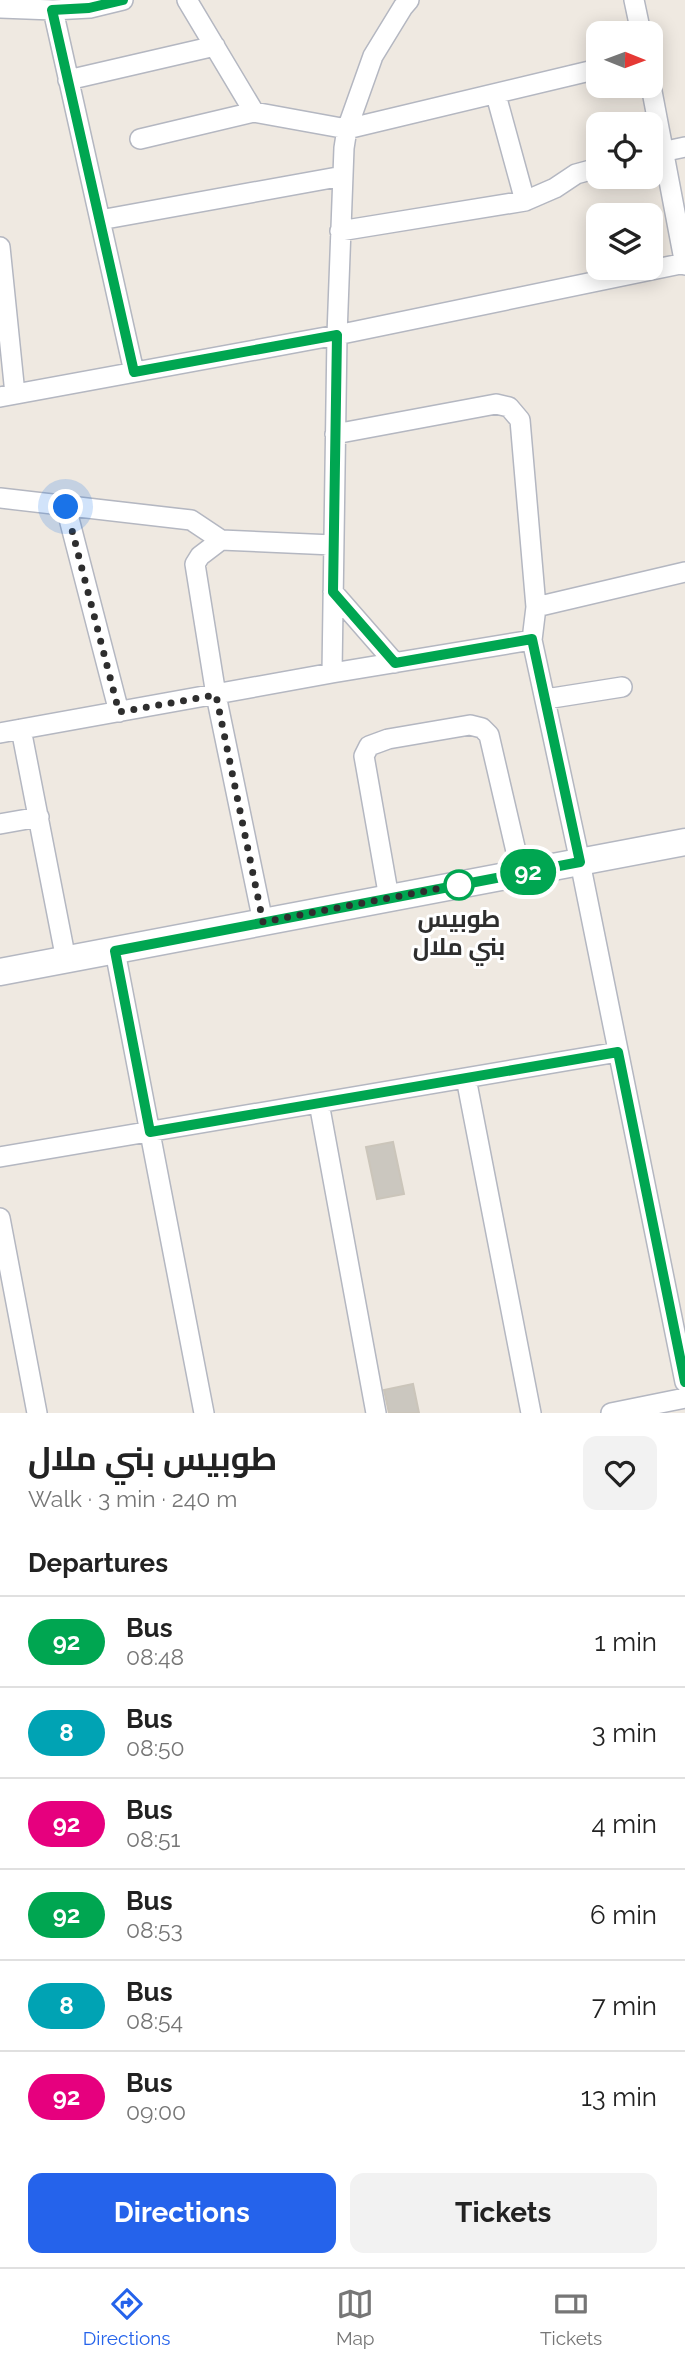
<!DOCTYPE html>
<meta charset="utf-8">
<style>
body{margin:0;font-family:Raleway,Cairo,sans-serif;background:#f2f2f2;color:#222;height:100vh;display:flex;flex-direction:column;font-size:26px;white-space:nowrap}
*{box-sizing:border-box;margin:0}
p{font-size:23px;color:#767676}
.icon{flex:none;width:38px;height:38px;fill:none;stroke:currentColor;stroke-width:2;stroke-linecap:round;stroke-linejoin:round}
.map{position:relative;height:1413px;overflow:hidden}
.sheet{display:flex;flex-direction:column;background:#fff;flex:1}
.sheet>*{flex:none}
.badge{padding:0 14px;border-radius:23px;font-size:24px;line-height:46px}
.needle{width:46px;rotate:91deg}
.fabs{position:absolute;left:586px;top:21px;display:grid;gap:14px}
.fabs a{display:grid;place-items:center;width:77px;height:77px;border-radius:14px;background:#fff;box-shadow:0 4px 18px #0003;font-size:35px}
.you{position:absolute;width:35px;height:35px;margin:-18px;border:5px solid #fff;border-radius:50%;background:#1a73e8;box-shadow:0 0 0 10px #1a73e833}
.map>.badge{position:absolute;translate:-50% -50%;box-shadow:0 0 0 4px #fff}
h2{padding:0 28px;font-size:26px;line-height:63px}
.round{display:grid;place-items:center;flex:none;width:74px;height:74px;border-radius:14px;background:#f2f2f2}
.headline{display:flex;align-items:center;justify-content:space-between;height:119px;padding:0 28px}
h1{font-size:33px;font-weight:700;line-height:52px}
.action{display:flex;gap:14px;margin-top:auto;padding:14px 28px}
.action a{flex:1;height:80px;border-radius:14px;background:#2563eb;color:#fff;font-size:28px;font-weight:700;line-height:80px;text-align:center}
.action a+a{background:#f2f2f2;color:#222}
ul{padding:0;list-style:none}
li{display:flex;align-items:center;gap:21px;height:91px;padding:0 28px;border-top:2px solid #e0e0e0}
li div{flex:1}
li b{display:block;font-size:26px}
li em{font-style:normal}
li .badge{min-width:77px;font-weight:700;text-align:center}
.tabs{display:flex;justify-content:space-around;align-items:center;height:98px;border-top:2px solid #e0e0e0;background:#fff;font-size:19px;color:#767676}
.tabs a{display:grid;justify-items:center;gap:4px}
.tabs .selected{color:#2563eb}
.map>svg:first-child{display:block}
</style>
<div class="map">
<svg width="685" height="1413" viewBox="0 0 685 1413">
<rect width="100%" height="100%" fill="#efe9e1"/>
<!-- building -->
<path fill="#cbc7bf" stroke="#cbc5ba" stroke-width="2" d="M 393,1142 L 404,1194 L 377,1199 L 366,1147 Z
M 413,1384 L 419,1413 L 389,1413 L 384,1390 Z"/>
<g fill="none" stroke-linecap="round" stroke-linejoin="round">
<defs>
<path id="street" d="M 187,0 L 254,112
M 634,0 L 641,33
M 0,8 L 53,10 L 90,8 L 123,0
M 53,10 L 134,372
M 68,80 L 215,46
M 651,86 L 685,265
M 496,95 L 525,201
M 140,139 L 254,112 L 347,129 L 598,69
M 652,154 L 685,147
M 100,220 L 343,176
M 340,231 L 525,201 L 555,188 L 576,174 L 598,168
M 0,247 L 15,394
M 0,397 L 337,335 L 685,263
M 335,434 L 496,404 L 509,407 L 520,420 L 536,607
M 0,498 L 191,520 L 221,540 L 333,545
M 66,507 L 119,712
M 221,540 L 200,556 L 195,564 L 216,695 L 263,922
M 333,592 L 395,663
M 532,640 L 536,607 L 685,572
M 332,673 L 532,640 L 580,862 L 685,1382
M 546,699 L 622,687
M 21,729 L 66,960
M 0,733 L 332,673 L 337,335 L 344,148 L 347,129 L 373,56 L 403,7 L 409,0
M 0,824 L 39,817
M 389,898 L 364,756 L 369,746 L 388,739 L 470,725 L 482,728 L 489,735 L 521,873
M 115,951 L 204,1413
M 466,1078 L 531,1413
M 319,1103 L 376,1413
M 0,1157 L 618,1052
M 0,1218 L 37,1413
M 611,1413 L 685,1398"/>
<path id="secondary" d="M 0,972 L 685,842"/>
</defs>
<!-- street casing -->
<use href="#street" stroke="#b4b7c1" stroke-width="22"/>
<!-- secondary casing -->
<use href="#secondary" stroke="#b4b7c1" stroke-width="29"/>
<!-- street -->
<use href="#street" stroke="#fff" stroke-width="19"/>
<!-- secondary -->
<use href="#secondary" stroke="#fff" stroke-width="26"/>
</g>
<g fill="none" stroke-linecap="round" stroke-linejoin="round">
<defs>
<path id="line" d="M 123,0 L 89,8 L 52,10 L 134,372 L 337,335 L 333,592 L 395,663 L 532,639 L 580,862 L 115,951 L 150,1132 L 618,1052 L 685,1382"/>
</defs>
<!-- line casing -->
<use href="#line" stroke="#fff" stroke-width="16"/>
<!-- line -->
<use href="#line" stroke="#00a651" stroke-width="10"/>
<!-- walk -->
<path stroke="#2e2e2e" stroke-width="7" stroke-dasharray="0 12.6" d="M 66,507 L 119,712 L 216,695 L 263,922 L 468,883 L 459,885"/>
</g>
<!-- markers -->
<circle fill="#fff" stroke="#00a651" stroke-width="3.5" cx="459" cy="885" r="14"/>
<g text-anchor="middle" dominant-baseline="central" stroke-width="6" stroke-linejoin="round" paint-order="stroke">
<!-- stop labels -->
<g font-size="24" font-weight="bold" fill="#2e2e2e" stroke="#fff">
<text x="459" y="918">طوبيس<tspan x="459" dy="28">بني ملال</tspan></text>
</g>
</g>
</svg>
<div class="fabs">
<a><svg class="needle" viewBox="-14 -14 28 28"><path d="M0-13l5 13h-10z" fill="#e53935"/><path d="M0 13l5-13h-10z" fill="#767676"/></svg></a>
<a><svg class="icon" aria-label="locate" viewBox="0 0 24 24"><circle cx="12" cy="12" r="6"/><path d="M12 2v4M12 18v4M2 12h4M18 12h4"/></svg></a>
<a><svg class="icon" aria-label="layers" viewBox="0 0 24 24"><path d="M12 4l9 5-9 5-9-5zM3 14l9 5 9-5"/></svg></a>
</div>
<div class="you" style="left:66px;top:507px"></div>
<b class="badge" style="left:528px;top:872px;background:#00a651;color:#fff">92</b>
</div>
<section class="sheet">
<div class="headline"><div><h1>طوبيس بني ملال</h1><p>Walk · 3 min · 240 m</p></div><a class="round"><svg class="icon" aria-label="heart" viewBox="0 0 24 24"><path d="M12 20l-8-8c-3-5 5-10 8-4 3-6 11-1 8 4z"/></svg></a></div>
<h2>Departures</h2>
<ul>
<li><span class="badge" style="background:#00a651;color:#fff">92</span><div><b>Bus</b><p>08:48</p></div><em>1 min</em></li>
<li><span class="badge" style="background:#00a3b4;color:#fff">8</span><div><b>Bus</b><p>08:50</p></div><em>3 min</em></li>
<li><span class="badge" style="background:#e6007e;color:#fff">92</span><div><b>Bus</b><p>08:51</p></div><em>4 min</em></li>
<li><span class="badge" style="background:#00a651;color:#fff">92</span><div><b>Bus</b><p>08:53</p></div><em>6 min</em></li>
<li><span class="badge" style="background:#00a3b4;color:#fff">8</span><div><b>Bus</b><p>08:54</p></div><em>7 min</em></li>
<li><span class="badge" style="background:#e6007e;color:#fff">92</span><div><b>Bus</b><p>09:00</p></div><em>13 min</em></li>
</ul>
<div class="action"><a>Directions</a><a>Tickets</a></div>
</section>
<nav class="tabs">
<a class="selected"><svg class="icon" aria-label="directions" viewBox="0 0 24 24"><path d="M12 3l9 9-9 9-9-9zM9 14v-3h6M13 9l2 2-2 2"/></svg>Directions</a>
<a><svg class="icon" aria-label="map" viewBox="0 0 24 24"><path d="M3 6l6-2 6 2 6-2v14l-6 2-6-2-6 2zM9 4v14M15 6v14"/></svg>Map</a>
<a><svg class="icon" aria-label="tickets" viewBox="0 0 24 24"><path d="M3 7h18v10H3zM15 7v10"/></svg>Tickets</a>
</nav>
